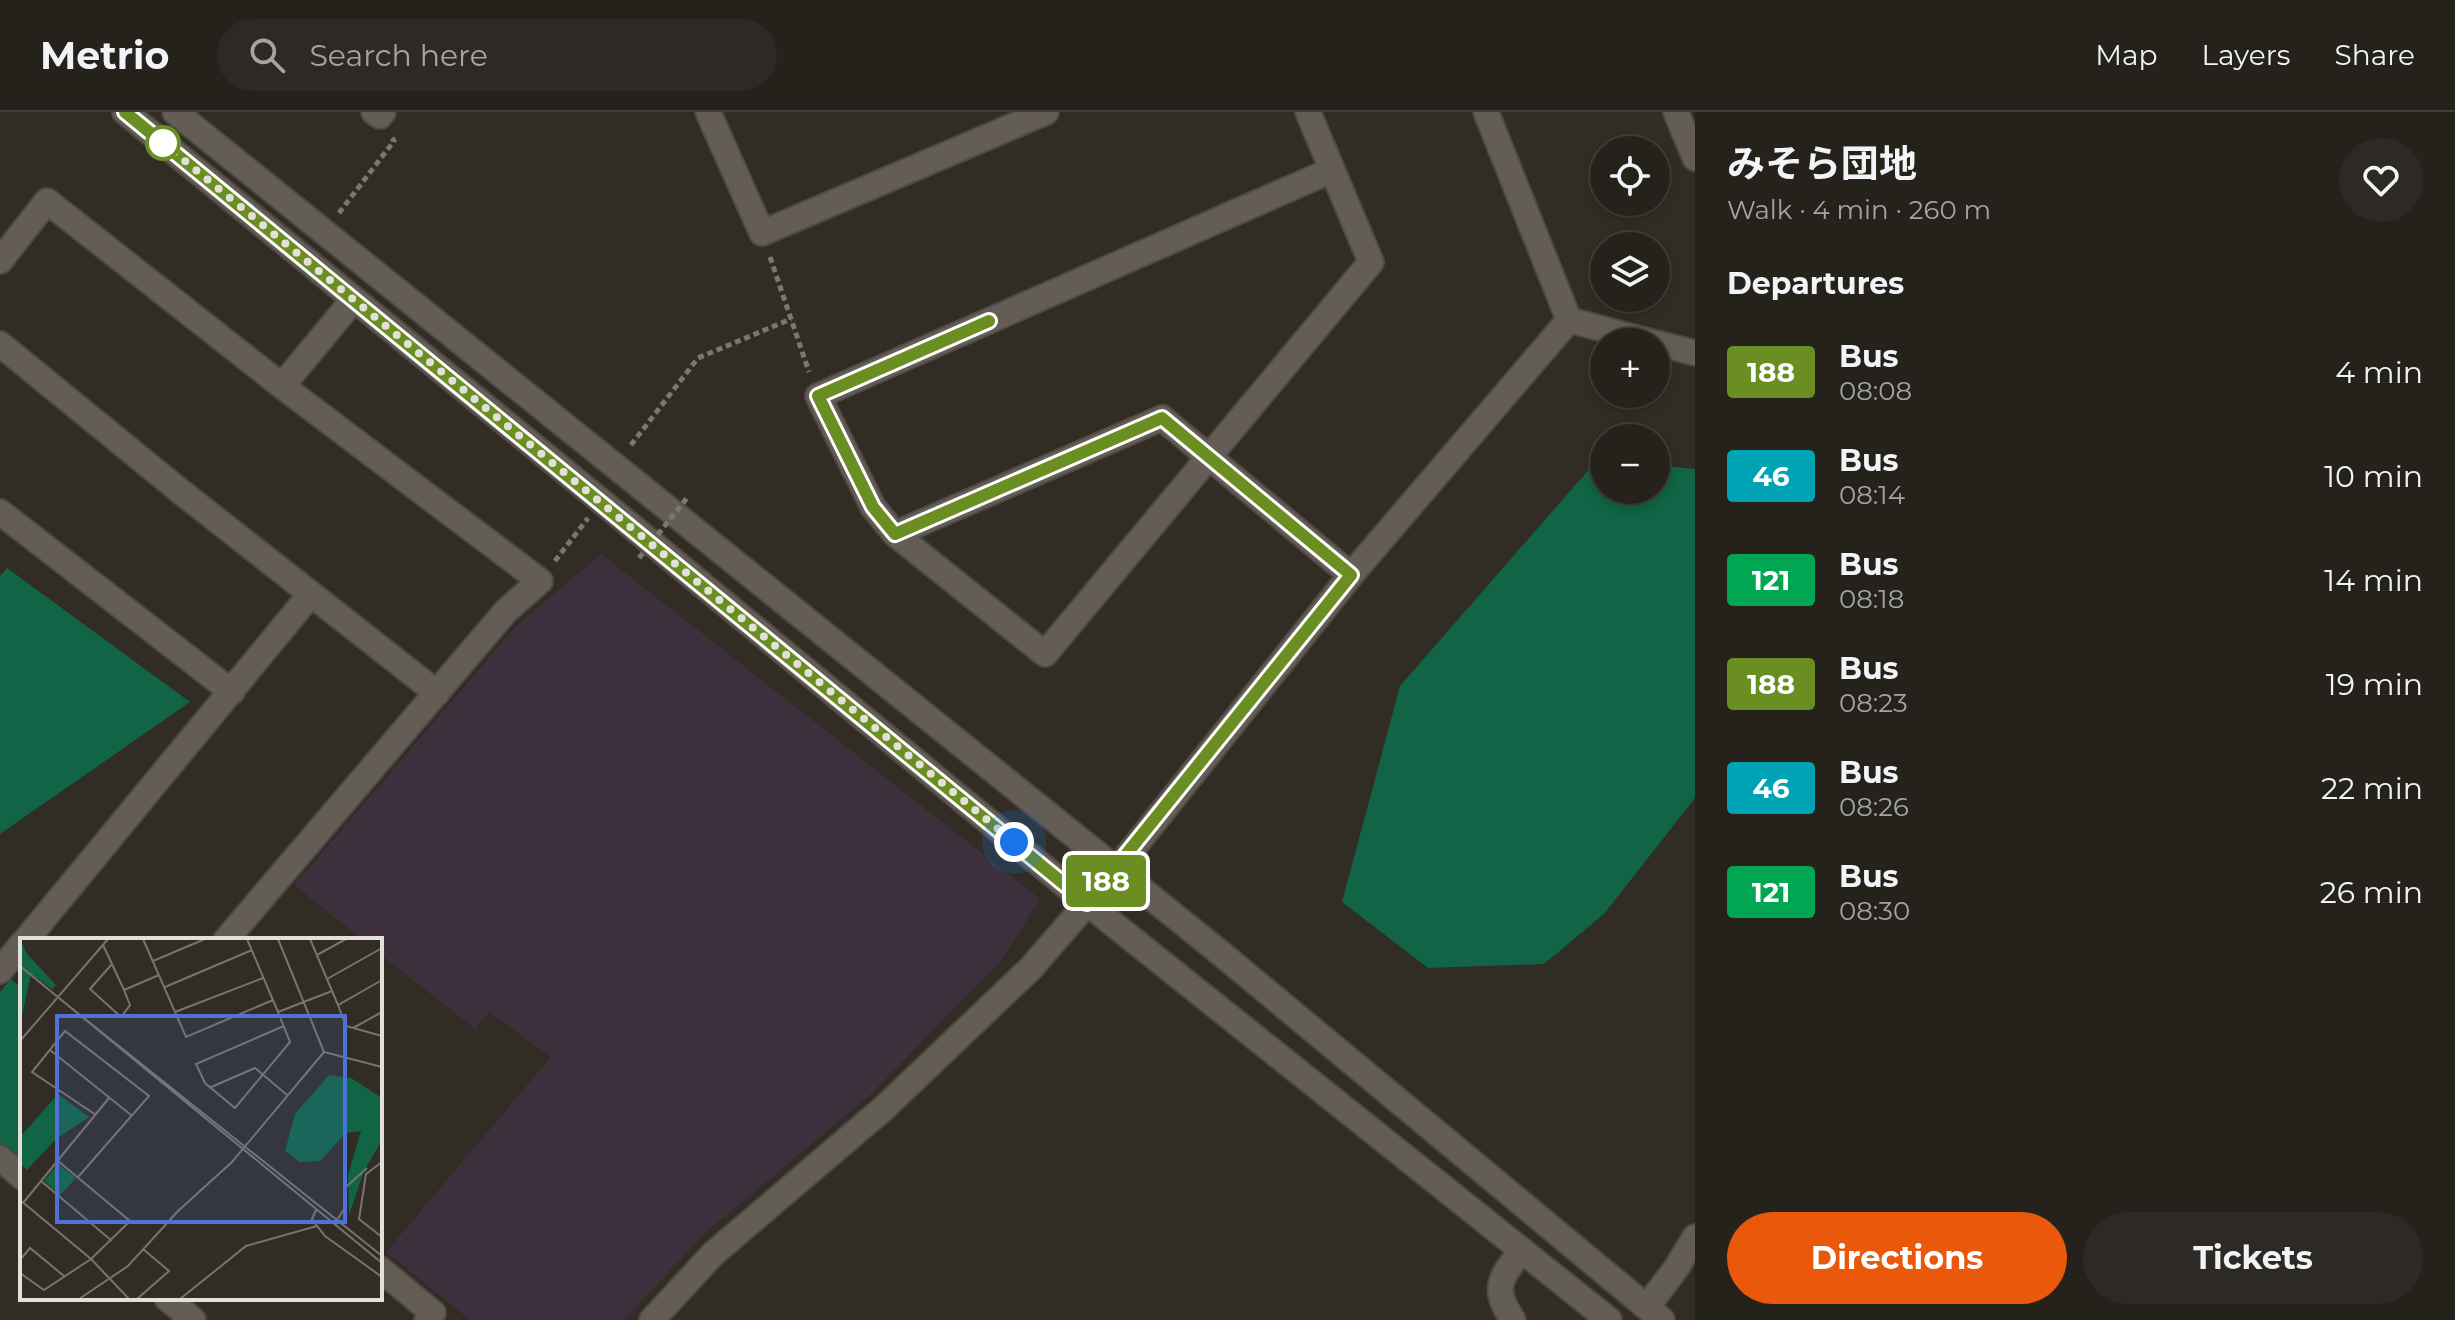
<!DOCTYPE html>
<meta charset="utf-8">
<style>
body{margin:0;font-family:Montserrat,"Noto Sans JP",sans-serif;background:#2d2a25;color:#f1f3f6;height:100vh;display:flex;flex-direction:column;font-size:30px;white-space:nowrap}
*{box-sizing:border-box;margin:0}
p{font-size:26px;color:#a3a4a3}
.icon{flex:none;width:44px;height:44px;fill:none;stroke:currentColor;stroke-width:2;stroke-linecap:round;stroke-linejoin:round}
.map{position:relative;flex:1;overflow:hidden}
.side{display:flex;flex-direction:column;background:#25221c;width:760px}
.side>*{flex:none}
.badge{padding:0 16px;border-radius:6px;font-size:28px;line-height:52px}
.controls{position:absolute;left:1590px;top:24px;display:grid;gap:16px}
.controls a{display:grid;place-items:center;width:80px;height:80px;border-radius:50%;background:#25221c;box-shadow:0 4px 12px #0003,0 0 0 2px #423f3b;font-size:40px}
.you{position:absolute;width:40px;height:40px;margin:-20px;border:6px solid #fff;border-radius:50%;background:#1a73e8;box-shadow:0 0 0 12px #1a73e833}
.map>.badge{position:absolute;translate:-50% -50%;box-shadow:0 0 0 4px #fff}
h2{padding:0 32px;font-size:30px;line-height:72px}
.round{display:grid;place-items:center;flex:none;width:84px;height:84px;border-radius:42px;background:#2d2a25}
.head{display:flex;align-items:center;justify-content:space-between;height:136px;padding:0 32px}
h1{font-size:38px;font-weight:700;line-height:60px}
.cta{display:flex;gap:16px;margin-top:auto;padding:16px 32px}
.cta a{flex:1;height:92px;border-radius:48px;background:#ea580c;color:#fff;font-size:32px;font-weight:700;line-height:92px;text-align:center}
.cta a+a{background:#2d2a25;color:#f1f3f6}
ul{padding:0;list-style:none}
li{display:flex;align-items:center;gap:24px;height:104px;padding:0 32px}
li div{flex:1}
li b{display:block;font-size:30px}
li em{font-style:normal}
li .badge{min-width:88px;font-weight:700;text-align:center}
header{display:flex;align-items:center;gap:48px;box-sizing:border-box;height:112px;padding:0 40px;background:#25221c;border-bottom:2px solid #423f3b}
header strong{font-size:38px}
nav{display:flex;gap:44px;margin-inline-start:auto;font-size:28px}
.search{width:560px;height:72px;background:#2d2a25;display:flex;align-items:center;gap:20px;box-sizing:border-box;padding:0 28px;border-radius:44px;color:#a3a4a3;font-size:30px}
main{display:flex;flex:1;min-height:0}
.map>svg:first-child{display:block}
</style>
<header>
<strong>Metrio</strong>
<div class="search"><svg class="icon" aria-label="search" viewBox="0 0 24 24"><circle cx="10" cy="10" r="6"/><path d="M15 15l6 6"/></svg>Search here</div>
<nav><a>Map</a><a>Layers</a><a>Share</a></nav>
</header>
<main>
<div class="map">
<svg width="1695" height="1208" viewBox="0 0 1695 1208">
<rect width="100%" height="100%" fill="#312d25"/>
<!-- education -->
<path fill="#3e2f3c" d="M 601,442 L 1040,787 L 1001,849 L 871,982 L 704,1122 L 624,1208 L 470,1208 L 386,1140 L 551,945 L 489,900 L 475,917 L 380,842 L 380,828 L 363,828 L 294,773 L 516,514 Z"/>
<!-- green -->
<path fill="#116445" d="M 1598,347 L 1604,347 L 1604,378 L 1656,378 L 1656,353 L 1695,357 L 1695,686 L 1604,802 L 1544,852 L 1428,856 L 1342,790 L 1400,574 Z
M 7,456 L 190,590 L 0,722 L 0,464 Z
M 11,867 L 22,876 L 22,1051 L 0,1032 L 0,880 Z"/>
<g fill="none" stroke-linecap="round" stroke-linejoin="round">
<defs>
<path id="minor" d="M 125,0 L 601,389 L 1087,791 L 1609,1208
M 175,0 L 1218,839 L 1662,1208
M 374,0 L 380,4 L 383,0
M 708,0 L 762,121 L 1046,0
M 1308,0 L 1371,150 L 1045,542 L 895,422 L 873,395 L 818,284 L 1332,58
M 1486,0 L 1569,208
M 1676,0 L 1695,46
M 0,149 L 47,89 L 282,274 L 540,469 L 506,499 L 226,828
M 1569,208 L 1652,230
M 1656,231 L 1695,241
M 0,232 L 180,379 L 437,581
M 282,274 L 354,187
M 0,400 L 232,580
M 895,422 L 1162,306 L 1351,463
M 26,828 L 310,483
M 0,859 L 22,832
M 0,1046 L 22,1065
M 380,1157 L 433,1201 L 427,1208
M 167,1186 L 193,1208
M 1647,1195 L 1677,1155 L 1695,1125
M 652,1208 L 713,1142 L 884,996 L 1031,856 L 1115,759 L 1351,463 L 1569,208
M 1513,1208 C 1491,1175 1500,1167 1522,1138"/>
</defs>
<!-- minor casing -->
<use href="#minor" stroke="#4e4a43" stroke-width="28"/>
<!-- path -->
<path stroke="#7b7770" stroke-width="5" stroke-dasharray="6 4" stroke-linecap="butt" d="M 339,101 L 394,29 L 392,26
M 770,145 L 809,260
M 631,333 L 698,246 L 791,207
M 555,449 L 588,406"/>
<!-- minor -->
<use href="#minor" stroke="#635d55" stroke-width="24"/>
<!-- path-bridge -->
<path stroke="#7b7770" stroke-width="5" stroke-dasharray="6 4" stroke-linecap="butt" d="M 639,446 L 687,386"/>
</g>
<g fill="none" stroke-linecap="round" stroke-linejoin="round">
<defs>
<path id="line" d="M 125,0 L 1087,791 L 1351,463 L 1162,306 L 895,422 L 873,395 L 818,284 L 989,209"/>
</defs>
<!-- line casing -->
<use href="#line" stroke="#fff" stroke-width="18"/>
<!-- line -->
<use href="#line" stroke="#6b8e23" stroke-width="12"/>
<!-- walk -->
<path stroke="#e3dfda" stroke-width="8" stroke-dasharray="0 14.4" d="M 163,31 L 1014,730"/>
</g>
<!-- markers -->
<circle fill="#fff" stroke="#6b8e23" stroke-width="4" cx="163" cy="31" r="16"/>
<!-- overview -->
<g transform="translate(20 826)">
<rect width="362" height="362" fill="#312d25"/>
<path d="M 0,1 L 7,16 L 36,47 L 32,51 L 11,36 L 2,78 ZM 309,137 L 331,140 L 362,160 L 362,202 L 344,233 L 329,277 L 328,237 L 341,193 L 326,195 L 300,223 L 280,224 L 265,213 L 275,176 ZM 38,156 L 69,179 L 35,202 L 7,232 L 0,225 L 0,199 ZM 38,226 L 56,240 L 40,257 L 24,243 Z" fill="#116445"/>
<path fill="none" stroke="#78746d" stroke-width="2" d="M 123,1 L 166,99 L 253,62M 227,1 L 258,74 L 270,104 L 215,170 L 185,145 L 176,126 L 264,88M 258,1 L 304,114M 290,1 L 318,67 L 362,42M 83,7 L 92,26 L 104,52 L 110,67 L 101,79 L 70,51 L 92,26M 297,17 L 326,1M 133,23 L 185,1M 0,28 L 362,325M 307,41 L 362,10M 145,49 L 232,12M 104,52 L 139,37M 40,61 L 362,318M 318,67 L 326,88 L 362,98M 155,74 L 243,40M 258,74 L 312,53M 333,90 L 362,74M 0,103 L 88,1M 30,112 L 111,177M 304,114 L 362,129M 189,150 L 235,130 L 267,157M 38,223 L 110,283 L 71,321 L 109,361M 362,224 L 346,236 L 339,281 L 362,299M 58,239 L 129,158 L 45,93 L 12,134 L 76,177M 21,243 L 92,303M 0,262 L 71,321 L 24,352 L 0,335M 3,265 L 89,160M 296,272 L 292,281 L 305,298 L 362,339M 317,282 L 326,268 L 326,249 L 347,230M 0,322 L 10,310 L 44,338M 59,361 L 108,328 L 158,273 L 212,224 L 304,114M 117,361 L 149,333 L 123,311M 160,361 L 226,308 L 297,288"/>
<path fill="#4e72d8" fill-opacity="0.15" stroke="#4e72d8" stroke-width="4" d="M 37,78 L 325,78 L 325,284 L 37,284 Z"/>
<rect width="362" height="362" fill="none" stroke="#e3dfda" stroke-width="4"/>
</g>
</svg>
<div class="controls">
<a><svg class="icon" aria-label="locate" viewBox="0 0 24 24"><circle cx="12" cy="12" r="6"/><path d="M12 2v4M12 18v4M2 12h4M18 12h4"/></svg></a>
<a><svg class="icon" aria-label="layers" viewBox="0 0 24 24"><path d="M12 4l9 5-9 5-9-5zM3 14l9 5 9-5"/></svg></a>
<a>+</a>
<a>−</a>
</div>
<div class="you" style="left:1014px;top:730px"></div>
<b class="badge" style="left:1106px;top:769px;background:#6b8e23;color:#fff">188</b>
</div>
<section class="side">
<div class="head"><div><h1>みそら団地</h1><p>Walk · 4 min · 260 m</p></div><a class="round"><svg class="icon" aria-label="heart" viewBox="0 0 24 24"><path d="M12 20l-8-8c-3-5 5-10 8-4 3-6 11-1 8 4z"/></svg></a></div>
<h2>Departures</h2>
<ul>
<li><span class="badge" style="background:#6b8e23;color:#fff">188</span><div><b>Bus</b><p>08:08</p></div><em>4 min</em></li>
<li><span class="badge" style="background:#00a3b4;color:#fff">46</span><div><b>Bus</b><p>08:14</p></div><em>10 min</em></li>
<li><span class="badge" style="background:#00a651;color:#fff">121</span><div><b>Bus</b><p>08:18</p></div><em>14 min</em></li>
<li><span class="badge" style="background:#6b8e23;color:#fff">188</span><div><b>Bus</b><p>08:23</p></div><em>19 min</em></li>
<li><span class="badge" style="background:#00a3b4;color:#fff">46</span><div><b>Bus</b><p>08:26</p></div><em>22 min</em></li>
<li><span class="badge" style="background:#00a651;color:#fff">121</span><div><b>Bus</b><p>08:30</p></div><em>26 min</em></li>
</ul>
<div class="cta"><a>Directions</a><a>Tickets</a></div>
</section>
</main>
